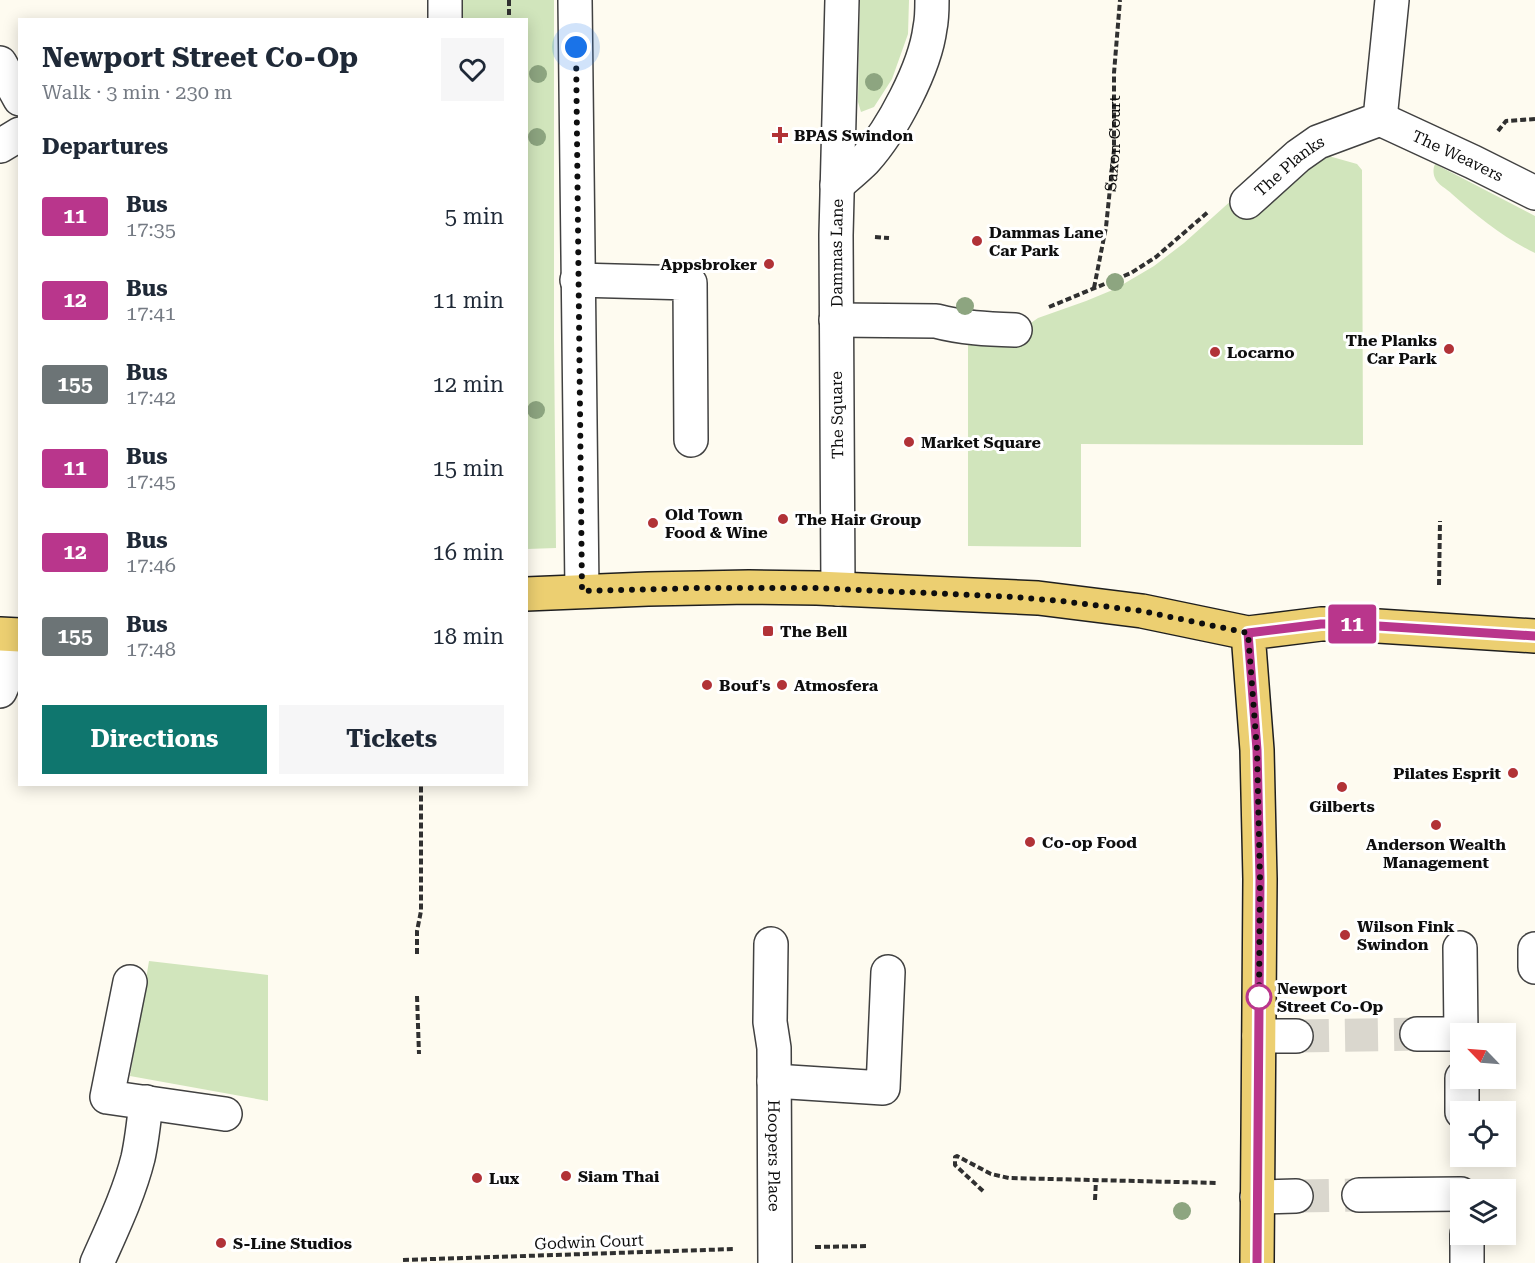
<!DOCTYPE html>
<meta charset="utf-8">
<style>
body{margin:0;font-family:"Roboto Serif",serif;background:#f6f6f7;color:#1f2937;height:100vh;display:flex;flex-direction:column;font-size:22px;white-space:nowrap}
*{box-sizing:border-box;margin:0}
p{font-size:20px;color:#747a83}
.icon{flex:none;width:33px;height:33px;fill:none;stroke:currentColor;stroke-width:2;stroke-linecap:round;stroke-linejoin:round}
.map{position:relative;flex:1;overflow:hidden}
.panel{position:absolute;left:18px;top:18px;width:510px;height:768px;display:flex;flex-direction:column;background:#fff;border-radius:0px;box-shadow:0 3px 15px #0003}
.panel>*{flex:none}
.badge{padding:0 12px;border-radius:4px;font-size:21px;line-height:39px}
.needle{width:39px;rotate:295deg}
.tools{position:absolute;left:1450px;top:1023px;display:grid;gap:12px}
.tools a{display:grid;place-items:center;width:66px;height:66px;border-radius:0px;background:#fff;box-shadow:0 3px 15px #0003;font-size:30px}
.you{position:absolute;width:30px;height:30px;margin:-15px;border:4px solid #fff;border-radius:50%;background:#1a73e8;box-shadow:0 0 0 9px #1a73e833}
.map>.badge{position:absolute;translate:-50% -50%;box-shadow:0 0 0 3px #fff}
h2{padding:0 24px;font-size:22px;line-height:54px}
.round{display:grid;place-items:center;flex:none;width:63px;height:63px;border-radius:0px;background:#f6f6f7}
.summary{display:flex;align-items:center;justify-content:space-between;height:102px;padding:0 24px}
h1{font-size:28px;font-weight:700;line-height:45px}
.action{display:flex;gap:12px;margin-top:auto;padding:12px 24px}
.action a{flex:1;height:69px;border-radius:0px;background:#0f766e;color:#fff;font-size:24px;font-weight:700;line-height:69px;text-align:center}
.action a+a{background:#f6f6f7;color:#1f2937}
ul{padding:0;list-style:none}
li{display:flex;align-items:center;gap:18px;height:84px;padding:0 24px}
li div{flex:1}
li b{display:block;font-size:22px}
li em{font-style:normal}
li .badge{min-width:66px;font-weight:700;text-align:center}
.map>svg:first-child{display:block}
</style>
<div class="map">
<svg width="1535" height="1263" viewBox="0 0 1535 1263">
<rect width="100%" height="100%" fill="#fefbf0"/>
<!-- green -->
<path fill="#d1e5bc" d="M 459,0 L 554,0 L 554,338 L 556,548 L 527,549 L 526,20 L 459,19 Z
M 860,0 L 909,0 L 908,34 L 892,79 L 874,107 L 861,112 L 858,102 Z
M 1318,153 L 1357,164 L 1362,170 L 1363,445 L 1081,444 L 1081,547 L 968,546 L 968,338 L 1028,325 L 1038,318 L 1086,301 L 1115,289 L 1154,266 L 1184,243 L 1233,199 Z
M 1435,164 L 1535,216 L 1535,253 C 1504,238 1478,217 1452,194 C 1447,189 1437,184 1435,178 C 1433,174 1433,168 1435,164 Z
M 149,961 L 268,975 L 268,1101 L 130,1076 Z"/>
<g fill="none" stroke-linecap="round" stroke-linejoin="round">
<!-- minor-tunnel -->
<path stroke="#dad7ce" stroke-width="33" stroke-dasharray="33 16" stroke-linecap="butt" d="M 1296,1036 L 1417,1034
M 1296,1196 L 1359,1195"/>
<defs>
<g id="minor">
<path d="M 445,0 L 445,20"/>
<path d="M 575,0 L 582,591"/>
<path d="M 0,63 L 20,99"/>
<path id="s2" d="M 1380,119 L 1473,162 L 1535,193"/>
<path d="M 0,146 L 20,134"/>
<path d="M 837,185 C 846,177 856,169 865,160 C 892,130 925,68 930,28 C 932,19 932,9 932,0"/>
<path id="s3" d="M 1247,202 L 1298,156 L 1318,142 L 1380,119 L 1392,0"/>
<path d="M 577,280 L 690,283 L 691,440"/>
<path d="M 836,320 L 936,321 C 962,328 988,329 1015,330"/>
<path id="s4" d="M 838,589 L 836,235 L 842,0"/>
<path d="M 0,691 L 20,645"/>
<path id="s5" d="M 771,944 L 770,1022 L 774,1048 L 775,1263"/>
<path d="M 1460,948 L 1461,1034"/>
<path d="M 1535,949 L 1535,967"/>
<path d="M 130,982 L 107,1097 L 225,1114"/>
<path d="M 1417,1034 L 1461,1034"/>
<path d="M 1259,1036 L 1296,1036"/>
<path d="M 1462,1078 L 1462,1112"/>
<path d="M 774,1081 L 883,1088 L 888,972"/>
<path d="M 1359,1195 L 1461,1194"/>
<path d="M 1257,1197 L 1296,1196"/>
<path d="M 1467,1234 L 1467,1263"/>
<path d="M 97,1263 C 112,1229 129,1194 138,1158 C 142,1140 144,1121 146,1102"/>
</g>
<path id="major" d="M 526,594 L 648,589 L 749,587 L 817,588 L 1038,598 L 1142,611 L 1248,633 L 1321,624 L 1347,624 L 1535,636
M 1248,633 L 1257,750 L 1260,879 L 1257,1263
M 0,634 L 20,635"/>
</defs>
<!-- minor casing -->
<use href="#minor" stroke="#414141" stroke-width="36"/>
<!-- major casing -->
<use href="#major" stroke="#1f1f1f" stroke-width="36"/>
<!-- path -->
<g stroke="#303030" stroke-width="4" stroke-dasharray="6 3" stroke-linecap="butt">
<path d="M 509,0 L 509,20"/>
<path d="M 1498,131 L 1506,121 L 1535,119"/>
<path d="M 875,237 L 889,238"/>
<path id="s1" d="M 1094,288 L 1106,227 L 1114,150 L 1114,73 L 1120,0"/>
<path d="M 1049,307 L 1131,273 L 1156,257 L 1208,212"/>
<path d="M 1439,585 L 1440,521"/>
<path d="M 417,954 L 417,931 L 421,911 L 421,784"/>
<path d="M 417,996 L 419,1054"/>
<path d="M 983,1191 L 955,1165 L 955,1157 L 957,1156 L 991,1174 L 1009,1178 L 1218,1183"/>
<path d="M 1095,1200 L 1096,1180"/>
<path d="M 815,1247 L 868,1246"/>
<path d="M 403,1260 L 735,1249"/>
</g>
<!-- minor -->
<use href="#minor" stroke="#fff" stroke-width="33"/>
<!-- major -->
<use href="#major" stroke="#eccf71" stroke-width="33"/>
</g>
<!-- trees -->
<g fill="#8da580">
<circle cx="538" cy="74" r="9"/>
<circle cx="874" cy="82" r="9"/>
<circle cx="537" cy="137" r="9"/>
<circle cx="1115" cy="282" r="9"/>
<circle cx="965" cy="306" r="9"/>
<circle cx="536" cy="410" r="9"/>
<circle cx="1182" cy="1211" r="9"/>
</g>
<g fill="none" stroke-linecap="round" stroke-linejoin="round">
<defs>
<path id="line" d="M 1257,1263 L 1260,879 L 1257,750 L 1248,633 L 1321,624 L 1347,624 L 1535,636"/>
</defs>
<!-- line casing -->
<use href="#line" stroke="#fff" stroke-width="14"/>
<!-- line -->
<use href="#line" stroke="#b9368c" stroke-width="9"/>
<!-- walk -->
<path stroke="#0e0e0e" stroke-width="6" stroke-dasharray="0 10.8" d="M 576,47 L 582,591 L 700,588 L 817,588 L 1014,597 L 1061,601 L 1142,611 L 1248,633 L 1257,750 L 1260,879 L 1259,997"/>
</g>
<!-- markers -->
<g fill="#b13237" stroke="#fff" stroke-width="2">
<path d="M777 126h6v6h6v6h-6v6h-6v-6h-6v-6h6z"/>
<circle cx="977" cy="241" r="6"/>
<circle cx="769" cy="264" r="6"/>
<circle cx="1449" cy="349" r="6"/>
<circle cx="1215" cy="352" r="6"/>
<circle cx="909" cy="442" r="6"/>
<circle cx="783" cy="519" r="6"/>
<circle cx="653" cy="523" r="6"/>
<rect x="762" y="625" width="12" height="12" rx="3"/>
<circle cx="707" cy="685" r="6"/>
<circle cx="782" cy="685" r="6"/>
<circle cx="1513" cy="773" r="6"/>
<circle cx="1342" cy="787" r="6"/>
<circle cx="1436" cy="825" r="6"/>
<circle cx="1030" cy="842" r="6"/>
<circle cx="1345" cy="935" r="6"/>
<circle cx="566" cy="1176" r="6"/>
<circle cx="477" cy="1178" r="6"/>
<circle cx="221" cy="1243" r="6"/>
</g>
<circle fill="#fff" stroke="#b9368c" stroke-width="3" cx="1259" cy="997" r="12"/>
<g text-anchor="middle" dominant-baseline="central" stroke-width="6" stroke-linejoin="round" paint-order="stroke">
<!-- poi labels -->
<g font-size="16" font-weight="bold" fill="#0e0e0e" stroke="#fff" text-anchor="start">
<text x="794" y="135">BPAS Swindon</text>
<text x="989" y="232">Dammas Lane<tspan x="989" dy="18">Car Park</tspan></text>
<text x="757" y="264" text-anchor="end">Appsbroker</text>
<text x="1437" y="340" text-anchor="end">The Planks<tspan x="1437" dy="18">Car Park</tspan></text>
<text x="1227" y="352">Locarno</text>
<text x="921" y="442">Market Square</text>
<text x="665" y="514">Old Town<tspan x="665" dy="18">Food &amp; Wine</tspan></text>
<text x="795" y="519">The Hair Group</text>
<text x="780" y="631">The Bell</text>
<text x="719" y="685">Bouf's</text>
<text x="794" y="685">Atmosfera</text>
<text x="1501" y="773" text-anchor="end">Pilates Esprit</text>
<text x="1342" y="806" text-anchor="middle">Gilberts</text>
<text x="1042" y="842">Co-op Food</text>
<text x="1436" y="844" text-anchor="middle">Anderson Wealth<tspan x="1436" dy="18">Management</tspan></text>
<text x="1357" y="926">Wilson Fink<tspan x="1357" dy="18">Swindon</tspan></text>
<text x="578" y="1176">Siam Thai</text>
<text x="489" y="1178">Lux</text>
<text x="233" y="1243">S-Line Studios</text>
</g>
<!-- street labels -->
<g font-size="16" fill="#0e0e0e" stroke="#fff">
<text stroke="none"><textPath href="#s1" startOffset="146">Saxon Court</textPath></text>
<text stroke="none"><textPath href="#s2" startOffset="86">The Weavers</textPath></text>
<text stroke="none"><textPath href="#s3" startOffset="56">The Planks</textPath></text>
<text stroke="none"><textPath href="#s4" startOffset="336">Dammas Lane</textPath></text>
<text transform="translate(837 415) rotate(-91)">The Square</text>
<text stroke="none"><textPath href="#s5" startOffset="212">Hoopers Place</textPath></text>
<text transform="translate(589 1242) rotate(-2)">Godwin Court</text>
</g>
<!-- stop labels -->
<g font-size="16" font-weight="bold" fill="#0e0e0e" stroke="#fff" text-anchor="start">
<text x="1277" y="988">Newport<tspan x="1277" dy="18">Street Co-Op</tspan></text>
</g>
</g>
</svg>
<div class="tools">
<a><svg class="needle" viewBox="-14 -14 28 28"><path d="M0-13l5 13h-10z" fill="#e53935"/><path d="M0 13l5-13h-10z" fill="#747a83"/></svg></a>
<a><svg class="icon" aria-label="locate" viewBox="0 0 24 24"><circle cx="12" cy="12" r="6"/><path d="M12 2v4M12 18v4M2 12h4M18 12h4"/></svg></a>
<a><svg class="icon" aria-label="layers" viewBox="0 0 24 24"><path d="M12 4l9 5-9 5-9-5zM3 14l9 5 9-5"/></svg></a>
</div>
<div class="you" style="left:576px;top:47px"></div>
<b class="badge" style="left:1352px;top:624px;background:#b9368c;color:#fff">11</b>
<section class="panel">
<div class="summary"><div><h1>Newport Street Co-Op</h1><p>Walk · 3 min · 230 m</p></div><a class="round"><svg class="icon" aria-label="heart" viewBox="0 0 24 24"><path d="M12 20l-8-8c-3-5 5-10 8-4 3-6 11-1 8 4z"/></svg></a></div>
<h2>Departures</h2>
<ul>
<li><span class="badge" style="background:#b9368c;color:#fff">11</span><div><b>Bus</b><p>17:35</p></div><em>5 min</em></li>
<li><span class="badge" style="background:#b9368c;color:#fff">12</span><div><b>Bus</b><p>17:41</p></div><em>11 min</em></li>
<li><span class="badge" style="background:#6c7476;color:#fff">155</span><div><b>Bus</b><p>17:42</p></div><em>12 min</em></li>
<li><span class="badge" style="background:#b9368c;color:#fff">11</span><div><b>Bus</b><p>17:45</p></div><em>15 min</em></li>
<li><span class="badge" style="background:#b9368c;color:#fff">12</span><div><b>Bus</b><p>17:46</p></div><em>16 min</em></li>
<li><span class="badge" style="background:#6c7476;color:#fff">155</span><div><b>Bus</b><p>17:48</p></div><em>18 min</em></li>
</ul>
<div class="action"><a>Directions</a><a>Tickets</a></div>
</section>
</div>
